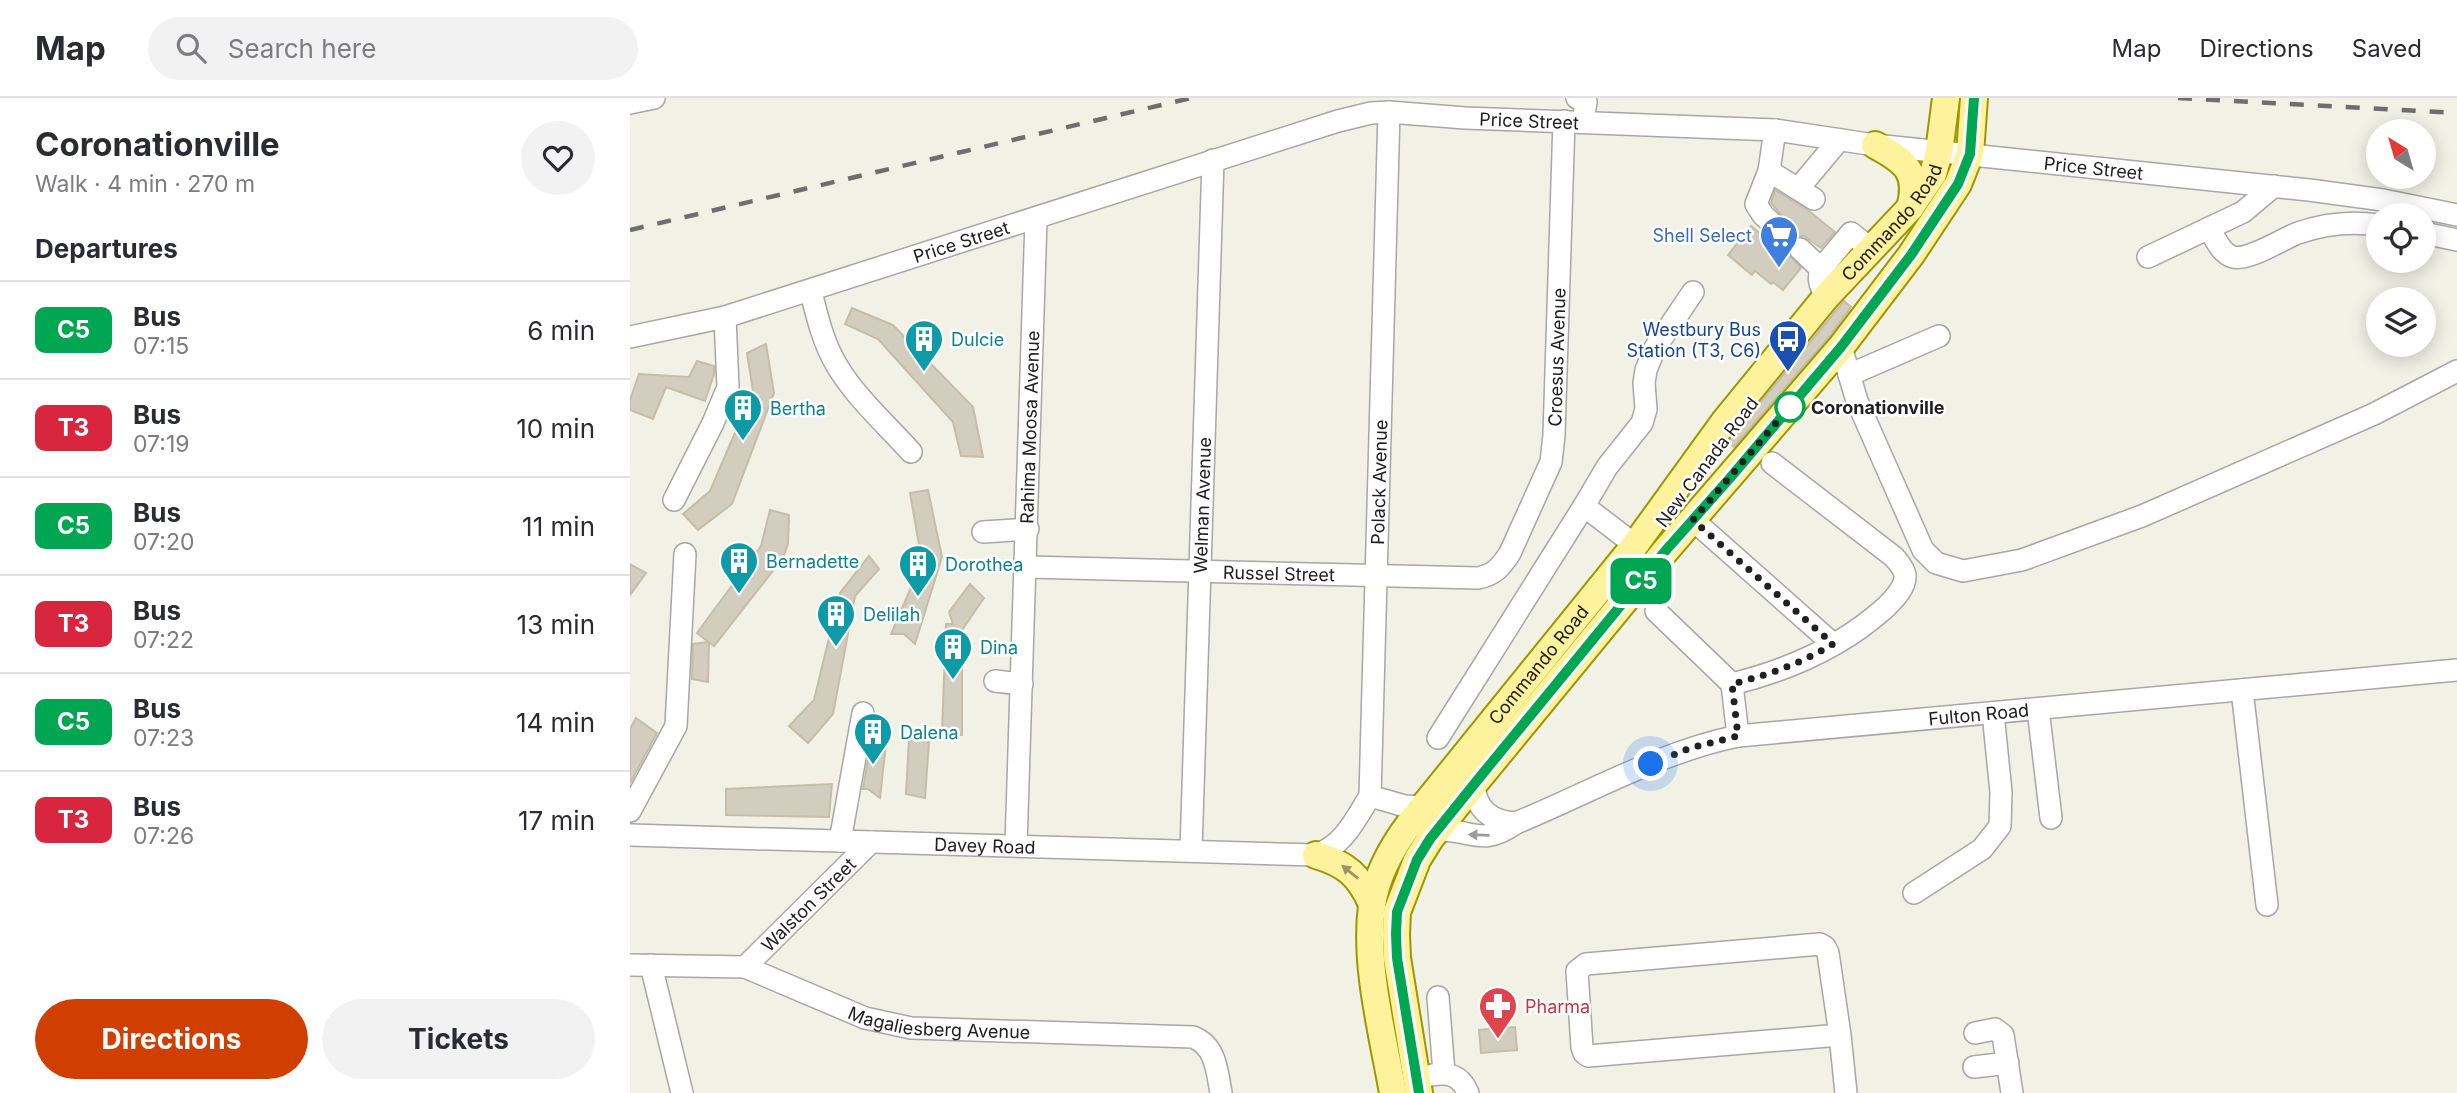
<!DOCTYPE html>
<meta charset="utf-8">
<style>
body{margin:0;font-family:Inter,sans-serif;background:#f2f2f3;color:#2b2b33;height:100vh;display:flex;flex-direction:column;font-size:26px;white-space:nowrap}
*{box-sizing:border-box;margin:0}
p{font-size:23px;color:#7c7c81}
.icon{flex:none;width:38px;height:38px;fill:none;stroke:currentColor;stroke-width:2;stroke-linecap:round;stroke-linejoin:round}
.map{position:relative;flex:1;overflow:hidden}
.details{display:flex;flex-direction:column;background:#fff;width:630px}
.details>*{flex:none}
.badge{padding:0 14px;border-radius:10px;font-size:24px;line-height:46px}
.needle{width:46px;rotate:323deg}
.buttons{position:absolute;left:1736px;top:21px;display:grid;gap:14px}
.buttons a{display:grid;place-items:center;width:70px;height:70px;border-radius:50%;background:#fff;box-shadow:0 4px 18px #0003;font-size:35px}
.you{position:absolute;width:35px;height:35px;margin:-18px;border:5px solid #fff;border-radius:50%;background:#1a73e8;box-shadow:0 0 0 10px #1a73e833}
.map>.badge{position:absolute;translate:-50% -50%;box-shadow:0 0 0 4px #fff}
h2{padding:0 35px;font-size:26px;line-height:63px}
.round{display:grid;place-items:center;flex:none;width:74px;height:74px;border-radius:37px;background:#f2f2f3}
.headline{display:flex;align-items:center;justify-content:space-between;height:119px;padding:0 35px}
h1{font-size:33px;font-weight:700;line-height:52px}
.button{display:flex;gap:14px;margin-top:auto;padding:14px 35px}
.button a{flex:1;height:80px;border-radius:42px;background:#d03e00;color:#fff;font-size:28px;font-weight:700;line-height:80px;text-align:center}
.button a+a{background:#f2f2f3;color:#2b2b33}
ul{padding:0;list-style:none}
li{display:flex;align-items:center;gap:21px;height:98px;padding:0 35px;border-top:2px solid #e1e1e2}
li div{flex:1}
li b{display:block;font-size:26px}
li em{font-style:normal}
li .badge{min-width:77px;font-weight:700;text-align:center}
header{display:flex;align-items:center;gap:42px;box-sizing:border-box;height:98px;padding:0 35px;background:#fff;border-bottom:2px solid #e1e1e2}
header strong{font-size:33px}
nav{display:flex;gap:38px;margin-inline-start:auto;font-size:24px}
.search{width:490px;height:63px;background:#f2f2f3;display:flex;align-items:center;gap:18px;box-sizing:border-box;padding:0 24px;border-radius:38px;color:#7c7c81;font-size:26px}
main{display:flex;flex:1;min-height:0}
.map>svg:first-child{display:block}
</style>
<header>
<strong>Map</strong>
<div class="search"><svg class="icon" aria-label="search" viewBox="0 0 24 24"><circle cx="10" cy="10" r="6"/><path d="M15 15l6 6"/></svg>Search here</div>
<nav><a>Map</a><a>Directions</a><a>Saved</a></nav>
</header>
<main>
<section class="details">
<div class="headline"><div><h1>Coronationville</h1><p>Walk · 4 min · 270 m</p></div><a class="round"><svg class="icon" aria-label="heart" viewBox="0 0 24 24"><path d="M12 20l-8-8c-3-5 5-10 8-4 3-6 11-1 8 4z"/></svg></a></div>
<h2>Departures</h2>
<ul>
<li><span class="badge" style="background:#00a651;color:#fff">C5</span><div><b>Bus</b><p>07:15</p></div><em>6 min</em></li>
<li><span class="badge" style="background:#d7263d;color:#fff">T3</span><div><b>Bus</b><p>07:19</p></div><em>10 min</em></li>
<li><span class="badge" style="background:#00a651;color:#fff">C5</span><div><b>Bus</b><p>07:20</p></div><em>11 min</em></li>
<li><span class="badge" style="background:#d7263d;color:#fff">T3</span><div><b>Bus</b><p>07:22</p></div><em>13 min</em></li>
<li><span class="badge" style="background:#00a651;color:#fff">C5</span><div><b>Bus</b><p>07:23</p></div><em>14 min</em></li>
<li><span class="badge" style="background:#d7263d;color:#fff">T3</span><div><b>Bus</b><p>07:26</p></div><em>17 min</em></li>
</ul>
<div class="button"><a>Directions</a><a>Tickets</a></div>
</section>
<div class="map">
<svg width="1827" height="995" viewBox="0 0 1827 995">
<rect width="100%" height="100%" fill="#f1f1e6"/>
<!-- building -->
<path fill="#d2cdbe" stroke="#c5bda7" stroke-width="2" d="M 1145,92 L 1179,113 L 1205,134 L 1191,150 L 1174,138 L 1167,138 L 1160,143 L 1157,149 L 1158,155 L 1171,170 L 1153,192 L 1143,184 L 1141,186 L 1125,173 L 1122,177 L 1098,157 L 1121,128 L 1138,142 L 1150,143 L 1157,138 L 1160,132 L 1159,126 L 1141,105 Z
M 1214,203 L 1221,209 L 1199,239 L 1104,349 L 1099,344 L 1106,334 Z
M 222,210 L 263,227 L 343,309 L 353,359 L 331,358 L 323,324 L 248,241 L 215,226 Z
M 136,246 L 144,295 L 102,406 L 68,432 L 53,416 L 80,393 L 123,293 L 117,255 Z
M 67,263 L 84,268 L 84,276 L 75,303 L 36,289 L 23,321 L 0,312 L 0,302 L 9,276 L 59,279 Z
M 298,392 L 312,459 L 285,546 L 274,536 L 261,536 L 292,464 L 280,395 Z
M 140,412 L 159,417 L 158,446 L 153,460 L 84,548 L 67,535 L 131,448 Z
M 239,458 L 249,471 L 225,498 L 203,616 L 178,645 L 159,628 L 184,602 L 210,495 Z
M 0,466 L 16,475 L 0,497 Z
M 340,486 L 354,500 L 332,532 L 332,637 L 321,636 L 312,634 L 316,526 L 323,526 L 319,514 Z
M 79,544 L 78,584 L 62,581 L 63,546 Z
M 6,620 L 27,635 L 0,685 L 0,631 Z
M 279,641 L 299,644 L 295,700 L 276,696 Z
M 241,643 L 256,645 L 250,700 L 238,691 L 233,691 Z
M 202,686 L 199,719 L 96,717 L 96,691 Z
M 885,929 L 887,952 L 851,955 L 849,932 Z"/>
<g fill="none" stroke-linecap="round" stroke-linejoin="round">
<!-- minor-tunnel -->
<path stroke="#c7c7be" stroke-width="21" stroke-dasharray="21 10" stroke-linecap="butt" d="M 1147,130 L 1170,151"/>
<defs>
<g id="minor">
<path d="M 947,0 L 956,4 L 953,24"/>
<path d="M 0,5 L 24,0"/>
<path d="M 1145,32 L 1139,73 L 1126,106 L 1133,117 L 1147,130"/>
<path d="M 1139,73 L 1184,101"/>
<path d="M 1168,91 L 1209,42"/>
<path d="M 1579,130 C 1585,140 1591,156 1603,159 C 1619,163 1652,141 1668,135 C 1694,126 1721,123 1748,127"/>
<path d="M 1794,135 L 1827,142"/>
<path d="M 1170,151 L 1191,171"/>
<path d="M 1518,159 L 1613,114 L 1644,88"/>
<path d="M 181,194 C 187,218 193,244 206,266 C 225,299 256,326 281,354"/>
<path d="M 1196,199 C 1191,189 1187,182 1191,171 L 1221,135 L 1242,152"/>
<path id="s1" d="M 0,239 L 95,219 L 708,23 L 741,15 L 759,14 L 835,20 L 1145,32 L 1245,47 L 1679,92 L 1753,102 L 1827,117"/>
<path d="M 1211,249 L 1227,303 L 1293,452 L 1306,465 L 1333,473 L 1392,462 L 1512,418 L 1744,316 L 1827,273"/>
<path d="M 1219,277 L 1309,238"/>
<path d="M 44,402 L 83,325 L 98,289 L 95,219"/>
<path d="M 1063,422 L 1203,546"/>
<path d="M 353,434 L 398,431"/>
<path d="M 1005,447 L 954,408 L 977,369 L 1012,325 L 1016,311 L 1014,285 L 1016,272 L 1025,250 L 1063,194"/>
<path id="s2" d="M 397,469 L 848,480 C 864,477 871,469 880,455 L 921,364 L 924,337 L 934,23"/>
<path d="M 1026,513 L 1102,586"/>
<path d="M 365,583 L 392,586"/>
<path d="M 1612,592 L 1637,807"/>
<path d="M 1408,611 L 1421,720"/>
<path d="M 1108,638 L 1102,586 C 1159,572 1213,548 1256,509 C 1264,501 1276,489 1275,477 C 1274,470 1268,464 1264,459 L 1142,365"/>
<path d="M 808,640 L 954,408"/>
<path d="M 844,686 C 845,711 862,724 886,725"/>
<path d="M 740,698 L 775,708 L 795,709"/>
<path d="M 0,713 L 46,628 L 55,456"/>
<path id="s3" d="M 808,732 C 844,732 851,749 886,725 C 959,695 1030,654 1108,638 L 1827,572"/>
<path id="s4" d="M 0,737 L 686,757 C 714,747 725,722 740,698 L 759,14"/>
<path d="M 210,743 L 233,615"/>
<path id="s5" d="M 386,747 L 406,121"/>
<path id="s6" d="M 561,753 L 583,62"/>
<path d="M 1284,795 L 1352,751 L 1370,728 L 1371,694 L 1363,615"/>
<path id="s7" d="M 0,867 L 115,869 L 235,920 L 281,930 L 563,939 C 586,948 587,973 591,995"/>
<path d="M 21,867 L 52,995"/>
<path id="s8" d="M 115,869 L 241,744"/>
<path d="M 808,899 L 814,975"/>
<path d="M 1345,935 L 1365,931 L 1373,937 L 1382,995"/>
<path d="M 1210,937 L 958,958 L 954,955 L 952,949 L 947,873 L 956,866 L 1190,846 L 1195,849 L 1198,855 L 1210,937 L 1216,995"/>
<path d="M 1344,969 L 1378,965"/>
<path d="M 802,977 C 820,974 831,978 838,995"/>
</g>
<g id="major">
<path d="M 1245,47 C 1275,63 1290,74 1280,110"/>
<path d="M 686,757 C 716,766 729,777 742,806"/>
<path id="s9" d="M 763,995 C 753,937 734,867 742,808 C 746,778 762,749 780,725 L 1005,447 L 1094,324 L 1196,199 L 1280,110 L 1303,76 L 1309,54 L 1316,0"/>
<path d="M 789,995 L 767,860 L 766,836 L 767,814 L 787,762 L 800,741 L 844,686 L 1037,451 L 1211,249 L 1281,157 L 1328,86 L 1340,56 L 1344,0"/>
</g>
</defs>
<!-- minor casing -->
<use href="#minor" stroke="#a7a7a7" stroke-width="24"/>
<!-- major casing -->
<use href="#major" stroke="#9c9700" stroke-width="30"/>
<!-- minor -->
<use href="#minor" stroke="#fff" stroke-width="21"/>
<!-- major -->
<use href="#major" stroke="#fff29d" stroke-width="26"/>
<!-- rail -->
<path stroke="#6e6e6e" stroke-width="4.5" stroke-dasharray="14 14" stroke-linecap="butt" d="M 1548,0 L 1827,15
M 0,132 L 561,0"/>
</g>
<!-- one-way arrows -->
<defs><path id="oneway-solid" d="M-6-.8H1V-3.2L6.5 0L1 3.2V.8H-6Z" transform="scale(1.75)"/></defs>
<use fill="#9b9b9b" href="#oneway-solid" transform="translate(849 737) rotate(-178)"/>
<use fill="#9b9465" href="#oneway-solid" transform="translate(720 774) rotate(-141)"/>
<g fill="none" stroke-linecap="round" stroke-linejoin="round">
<defs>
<path id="line" d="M 789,995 L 767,860 L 766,836 L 767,814 L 787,762 L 800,741 L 854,674 L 1037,451 L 1100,380 L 1211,249 L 1281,157 L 1328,86 L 1340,56 L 1344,0"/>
</defs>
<!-- line casing -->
<use href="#line" stroke="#fff" stroke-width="16"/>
<!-- line -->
<use href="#line" stroke="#00a651" stroke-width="10"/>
<!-- walk -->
<path stroke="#202020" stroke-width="7" stroke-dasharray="0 12.6" d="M 1021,666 L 1060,650 L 1108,638 L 1102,586 C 1138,577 1172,565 1203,546 L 1063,422 L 1165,303 L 1160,309"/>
</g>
<!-- icons -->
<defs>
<symbol id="supermarket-pin" viewBox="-11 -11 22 30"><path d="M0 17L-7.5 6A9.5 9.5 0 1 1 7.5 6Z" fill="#3f7fe0" stroke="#fff"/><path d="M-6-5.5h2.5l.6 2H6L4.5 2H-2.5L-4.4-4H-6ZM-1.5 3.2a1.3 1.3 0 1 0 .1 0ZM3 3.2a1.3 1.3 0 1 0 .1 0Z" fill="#fff"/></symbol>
<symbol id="building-pin" viewBox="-11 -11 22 30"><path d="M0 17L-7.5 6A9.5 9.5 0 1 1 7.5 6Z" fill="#0f9aa8" stroke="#fff"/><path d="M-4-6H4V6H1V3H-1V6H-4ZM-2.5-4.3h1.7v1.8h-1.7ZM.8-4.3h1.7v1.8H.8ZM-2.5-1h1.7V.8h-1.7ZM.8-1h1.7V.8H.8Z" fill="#fff"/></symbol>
<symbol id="bus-pin" viewBox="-11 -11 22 30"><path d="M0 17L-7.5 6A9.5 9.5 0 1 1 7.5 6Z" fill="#1a4fb4" stroke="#fff"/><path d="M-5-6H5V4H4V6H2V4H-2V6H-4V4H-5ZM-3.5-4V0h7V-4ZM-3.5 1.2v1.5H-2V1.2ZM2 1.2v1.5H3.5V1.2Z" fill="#fff"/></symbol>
<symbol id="pharmacy-pin" viewBox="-11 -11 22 30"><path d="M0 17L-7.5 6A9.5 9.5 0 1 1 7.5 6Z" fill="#e0444e" stroke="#fff"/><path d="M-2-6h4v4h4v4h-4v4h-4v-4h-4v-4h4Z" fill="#fff"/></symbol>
</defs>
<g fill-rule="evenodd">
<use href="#supermarket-pin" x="1127" y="115" width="44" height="60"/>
<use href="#building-pin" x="272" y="219" width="44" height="60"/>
<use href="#bus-pin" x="1136" y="219" width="44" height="60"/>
<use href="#building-pin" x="91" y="288" width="44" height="60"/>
<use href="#building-pin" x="87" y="441" width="44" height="60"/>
<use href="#building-pin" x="266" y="444" width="44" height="60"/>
<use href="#building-pin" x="184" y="494" width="44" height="60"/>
<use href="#building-pin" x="301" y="527" width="44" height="60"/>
<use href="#building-pin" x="221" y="612" width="44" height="60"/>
<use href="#pharmacy-pin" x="846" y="886" width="44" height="60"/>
</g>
<!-- markers -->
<circle fill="#fff" stroke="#00a651" stroke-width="3.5" cx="1160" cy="309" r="14"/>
<g text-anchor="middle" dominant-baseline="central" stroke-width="5" stroke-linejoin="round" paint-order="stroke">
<!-- street labels -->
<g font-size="18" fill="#202020" stroke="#fff">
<text stroke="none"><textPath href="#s1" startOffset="933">Price Street</textPath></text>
<text stroke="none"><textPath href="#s1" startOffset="1500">Price Street</textPath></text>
<text stroke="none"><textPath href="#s9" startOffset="1052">Commando Road</textPath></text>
<text stroke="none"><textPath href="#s1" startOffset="345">Price Street</textPath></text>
<text stroke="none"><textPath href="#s2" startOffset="698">Croesus Avenue</textPath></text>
<text stroke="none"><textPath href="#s5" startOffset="418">Rahima Moosa Avenue</textPath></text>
<text transform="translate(1077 364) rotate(-53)">New Canada Road</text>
<text stroke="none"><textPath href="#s4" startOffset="1082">Polack Avenue</textPath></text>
<text stroke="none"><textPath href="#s6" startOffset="346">Welman Avenue</textPath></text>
<text stroke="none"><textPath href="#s2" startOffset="252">Russel Street</textPath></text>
<text stroke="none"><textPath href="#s9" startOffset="485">Commando Road</textPath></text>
<text stroke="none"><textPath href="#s3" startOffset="562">Fulton Road</textPath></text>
<text stroke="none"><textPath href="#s4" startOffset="355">Davey Road</textPath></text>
<text stroke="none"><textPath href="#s8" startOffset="89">Walston Street</textPath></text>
<text stroke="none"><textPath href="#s7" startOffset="320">Magaliesberg Avenue</textPath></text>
</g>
<!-- shop labels -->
<g font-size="18" fill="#366cbe" stroke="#fff" text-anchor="end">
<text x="1122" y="137">Shell Select</text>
</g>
<!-- transit labels -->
<g font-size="18" fill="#164399" stroke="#fff" text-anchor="end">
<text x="1131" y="231">Westbury Bus<tspan x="1131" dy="21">Station (T3, C6)</tspan></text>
</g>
<!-- culture labels -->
<g font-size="18" fill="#0d838f" stroke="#fff" text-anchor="start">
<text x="321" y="241">Dulcie</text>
<text x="140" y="310">Bertha</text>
<text x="136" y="463">Bernadette</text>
<text x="315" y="466">Dorothea</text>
<text x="233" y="516">Delilah</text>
<text x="350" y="549">Dina</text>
<text x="270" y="634">Dalena</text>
</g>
<!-- stop labels -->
<g font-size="18" font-weight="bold" fill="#202020" stroke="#fff" text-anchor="start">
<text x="1181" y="309">Coronationville</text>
</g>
<!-- health labels -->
<g font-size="18" fill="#be3a42" stroke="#fff" text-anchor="start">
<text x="895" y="908">Pharma</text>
</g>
</g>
</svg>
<div class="buttons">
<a><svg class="needle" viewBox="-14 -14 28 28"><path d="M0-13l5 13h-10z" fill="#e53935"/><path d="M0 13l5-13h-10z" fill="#7c7c81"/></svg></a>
<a><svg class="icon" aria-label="locate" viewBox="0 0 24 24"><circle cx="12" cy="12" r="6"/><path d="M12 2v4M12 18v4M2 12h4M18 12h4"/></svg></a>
<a><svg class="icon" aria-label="layers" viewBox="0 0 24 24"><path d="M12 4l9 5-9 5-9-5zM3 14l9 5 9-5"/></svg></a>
</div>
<div class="you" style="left:1021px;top:666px"></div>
<b class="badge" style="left:1011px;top:483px;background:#00a651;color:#fff">C5</b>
</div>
</main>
